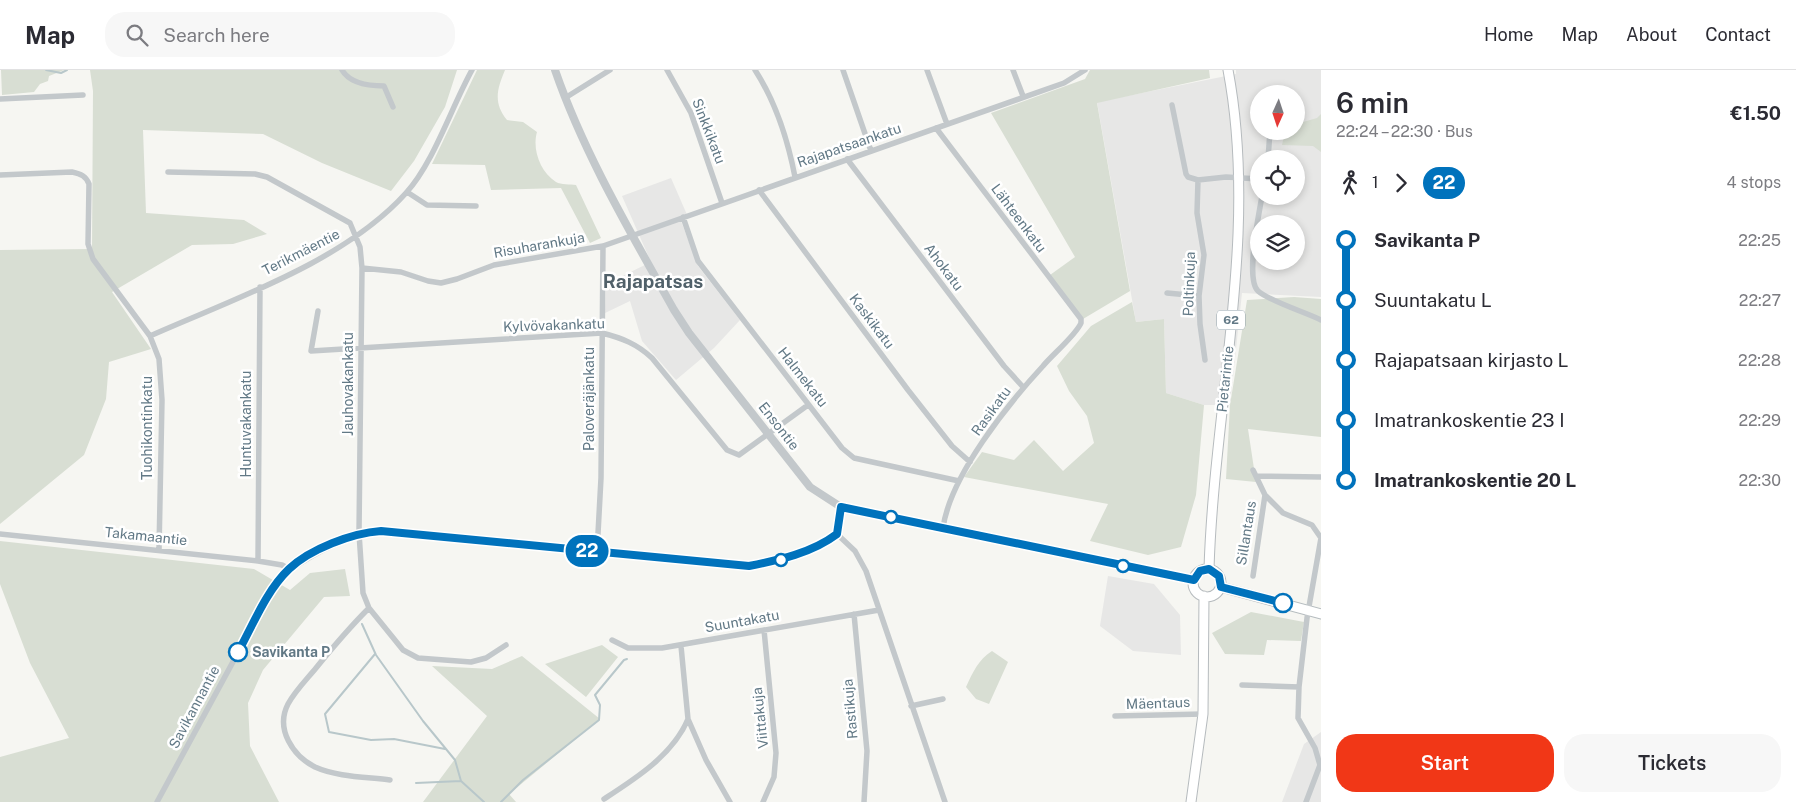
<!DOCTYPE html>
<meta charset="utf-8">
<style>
body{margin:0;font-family:"Public Sans",sans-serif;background:#f7f7f7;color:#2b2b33;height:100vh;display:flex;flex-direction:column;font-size:19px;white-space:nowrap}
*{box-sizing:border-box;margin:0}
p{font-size:16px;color:#7c7c81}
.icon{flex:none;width:28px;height:28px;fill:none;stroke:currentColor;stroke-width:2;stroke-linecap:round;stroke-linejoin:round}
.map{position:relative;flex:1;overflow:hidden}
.drawer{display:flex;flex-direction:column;background:#fff;width:475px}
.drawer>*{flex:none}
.badge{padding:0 10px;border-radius:16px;font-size:18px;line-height:32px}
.needle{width:32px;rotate:183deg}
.fabs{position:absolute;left:1250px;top:15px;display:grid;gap:10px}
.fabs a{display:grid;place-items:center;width:55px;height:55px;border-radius:50%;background:#fff;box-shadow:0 2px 8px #0003;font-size:25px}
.map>.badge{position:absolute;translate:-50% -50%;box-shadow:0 0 0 2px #fff}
.legs{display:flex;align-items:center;gap:8px;height:55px;padding:0 15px;font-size:16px}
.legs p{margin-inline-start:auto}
.head{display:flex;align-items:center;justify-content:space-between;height:85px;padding:0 15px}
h1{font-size:28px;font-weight:600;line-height:38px}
.button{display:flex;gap:10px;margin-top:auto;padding:10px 15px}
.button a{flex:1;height:58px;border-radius:20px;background:#f13717;color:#fff;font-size:20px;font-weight:600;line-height:58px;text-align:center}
.button a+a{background:#f7f7f7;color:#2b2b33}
ul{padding:0 15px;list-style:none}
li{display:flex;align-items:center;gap:18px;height:60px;font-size:19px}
li i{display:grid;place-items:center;width:8px;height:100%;margin:0 6px;background:currentColor}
li i::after{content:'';width:12px;height:12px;margin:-6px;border:4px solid;border-radius:50%;background:#fff}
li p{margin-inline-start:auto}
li:first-child i{background:linear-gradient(#0000 50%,currentColor 0)}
li:last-child i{background:linear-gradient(currentColor 50%,#0000 0)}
header{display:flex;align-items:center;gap:30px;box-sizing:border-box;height:70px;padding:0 25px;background:#fff;border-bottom:1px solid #e1e1e2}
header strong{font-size:24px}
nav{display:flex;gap:28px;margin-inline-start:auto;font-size:18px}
.search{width:350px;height:45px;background:#f7f7f7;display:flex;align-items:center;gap:12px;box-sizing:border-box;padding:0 18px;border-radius:20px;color:#7c7c81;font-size:19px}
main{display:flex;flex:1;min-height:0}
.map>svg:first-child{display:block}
</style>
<header>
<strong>Map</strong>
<div class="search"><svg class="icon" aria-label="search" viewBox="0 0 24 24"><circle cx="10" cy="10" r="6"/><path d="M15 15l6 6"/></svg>Search here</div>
<nav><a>Home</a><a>Map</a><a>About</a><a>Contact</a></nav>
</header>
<main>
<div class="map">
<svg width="1321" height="732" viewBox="0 0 1321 732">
<rect width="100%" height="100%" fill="#f6f6f2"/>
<!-- built -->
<path fill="#e7e7e6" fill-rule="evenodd" d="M 1236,0 L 1321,0 L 1321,227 L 1242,223 L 1230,335 L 1204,335 L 1166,323 L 1164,249 L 1136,252 L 1097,32 L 1236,4 ZM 1259,24 L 1296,24 L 1296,61 L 1259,61 ZM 1259,89 L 1296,89 L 1296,126 L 1259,126 ZM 1259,154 L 1296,154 L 1296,191 L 1259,191 Z
M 671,108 L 688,147 L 681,151 L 698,196 L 740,250 L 714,278 L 676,310 L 642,271 L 630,231 L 605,243 L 606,214 L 651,192 L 622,126 Z
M 1108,506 L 1154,514 L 1180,545 L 1181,585 L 1133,581 L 1100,556 Z
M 1321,662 L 1321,732 L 1282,732 L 1304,674 Z"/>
<!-- green -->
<path fill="#d8ded3" d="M 1,0 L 64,0 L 49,6 L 48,11 L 40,14 L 34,22 L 2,25 Z
M 90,0 L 457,0 L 445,37 L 414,91 L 391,121 L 322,93 L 263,64 L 143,60 L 146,143 L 244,150 L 267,164 L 233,174 L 192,175 L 112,222 L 151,279 L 109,292 L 106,329 L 84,385 L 0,454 L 0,180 L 92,179 L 93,21 Z
M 477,0 L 505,0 C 497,19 493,33 507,50 L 523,52 L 537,62 C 532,79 540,102 556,112 C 561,115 570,114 576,115 L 601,168 L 590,173 L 561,118 L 491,120 L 485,95 L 432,94 Z
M 1090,0 L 1209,0 L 1210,8 L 1097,33 L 1130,221 L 1083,249 L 1050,205 L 1075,187 L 991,43 L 1085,9 Z
M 1321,44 L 1321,82 L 1313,76 L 1282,75 L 1285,61 L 1296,61 L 1296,54 L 1317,48 Z
M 1294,227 L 1321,229 L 1321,367 L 1248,359 L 1256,412 L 1226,409 L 1230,335 L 1247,230 Z
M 1132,232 L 1136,252 L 1164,249 L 1166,323 L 1204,335 L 1196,425 L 1181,477 L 1148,485 L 1090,471 L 1108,434 L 964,407 L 982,382 L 1014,390 L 1034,370 L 1063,401 L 1094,373 L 1087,346 L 1069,321 L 1057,296 L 1091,256 Z
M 0,471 L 254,499 L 290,520 L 310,503 L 345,499 L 350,526 L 324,527 L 263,600 L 248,633 L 250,676 L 279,732 L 0,732 L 0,687 L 69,668 L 30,593 L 0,514 Z
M 1251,542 L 1304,552 L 1301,571 L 1267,570 L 1264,585 L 1225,584 L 1212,563 Z
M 602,575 L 618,587 L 586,627 L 545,594 Z
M 992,581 L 1008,592 L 989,634 L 976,629 L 966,617 C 973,602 978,590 992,581 Z
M 522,586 L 600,649 L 509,724 L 516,732 L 423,732 L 487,646 L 432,596 L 492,599 Z"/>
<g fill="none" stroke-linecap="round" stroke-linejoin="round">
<!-- stream -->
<path stroke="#b8c7ca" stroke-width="2" d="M 46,0 L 61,3 L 67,0
M 362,554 L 376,585 L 423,651 L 455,690 L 461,711 L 484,732
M 375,584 L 325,644 L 329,662 L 371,670 L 394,669 L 445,679
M 416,713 L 461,711
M 501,732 L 523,710 L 599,650 L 600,635 L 595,625 L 624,590 L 627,589"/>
<defs>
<path id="secondary" d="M 1221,517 L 1321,544"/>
<path id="primary" d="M 1209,499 C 1214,334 1259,164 1228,0
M1193 513a14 14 0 1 1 28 0a14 14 0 1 1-28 0Z
M 1191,732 L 1203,644 L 1204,526"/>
</defs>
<!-- secondary casing -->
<use href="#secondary" stroke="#b5bcbf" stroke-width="11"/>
<!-- primary casing -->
<use href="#primary" stroke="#b6bbbe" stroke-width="11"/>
<!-- minor -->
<path stroke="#c3c8cb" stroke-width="5.5" d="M 342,0 C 350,14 369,16 384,16 L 393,37
M 667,0 L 691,43 L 722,133
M 755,0 C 775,31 788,71 795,107
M 843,0 L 871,81
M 927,0 L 947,54
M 1013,0 L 1023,26
M 565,28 L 610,0
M 0,29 L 83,25
M 1172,35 L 1186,104 L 1188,107 L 1198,110 L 1197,143 L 1204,185 L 1199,226 L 1200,254 L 1205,290
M 936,58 L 1081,249 L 1081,253 C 1076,265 1052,285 1043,296 C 1008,334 950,406 943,458
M 847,89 L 1004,296 L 1023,317
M 1268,89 L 1270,61
M 168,102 L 255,104 L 267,107 L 350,153 L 360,177 L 362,198 L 359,463 L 363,523 L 369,538 L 403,580 L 418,588 L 471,592 L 486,588 L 506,575
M 0,105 L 72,102 C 81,104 86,106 89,114 L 88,174 L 93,189 L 150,266 L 159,289 L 162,330 L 159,480
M 1198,110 L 1226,107 L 1259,109
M 759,120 L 908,320 L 952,376 L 970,392
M 407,122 L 427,135 L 476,136
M 1262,126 C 1259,144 1245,209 1258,221 C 1269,231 1305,242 1321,250
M 683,147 L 698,191 L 842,378 L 854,388 L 959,411
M 362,198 L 401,202 L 428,211 L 441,213 L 457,209 L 494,195 L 603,176 L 1064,13 L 1085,0
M 1167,223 L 1199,226
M 318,241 L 311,281 L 602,263 C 622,268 637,274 652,288 L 727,380 L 739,385 L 808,335
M 150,266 C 233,229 344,192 406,123 C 434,92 451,38 472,0
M 1256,406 L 1321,407
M 0,464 L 258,491 L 282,495 L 289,499 L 273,518 L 157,732
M 837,464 L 855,481 L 866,501 L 945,732
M 597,482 L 601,408 L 603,176
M 258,491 L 260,217
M 1253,506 L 1265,425 L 1253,400
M 369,538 C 350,557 333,577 316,598 C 307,609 295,621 288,634 C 275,659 293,686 315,697 C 337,707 367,707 390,710
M 854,544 L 867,681 L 864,732
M 612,570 L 628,578 L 662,578 L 879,540
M 681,576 L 688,649 L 706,690 L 730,732
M 1242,615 L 1299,617 L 1307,548 L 1321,468 L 1312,455 L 1283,443 L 1265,425
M 1299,617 L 1298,648 L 1315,678 L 1320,695 L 1306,732
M 911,636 L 943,629
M 1115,646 L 1203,644
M 604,729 C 635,709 673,685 688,649
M 763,732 L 774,707 L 776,683 L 764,560"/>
<!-- tertiary -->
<path stroke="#c3c8cb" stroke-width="8" d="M 555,0 C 584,84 631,163 674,240 L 689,263 L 810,417 L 841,437 L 1194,510
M 289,499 C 317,480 347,464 381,461 L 749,496 C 779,490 812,484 837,464 L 841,437"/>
<!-- secondary -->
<use href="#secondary" stroke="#fff" stroke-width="9"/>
<!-- primary -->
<use href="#primary" stroke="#fff" stroke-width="9"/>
</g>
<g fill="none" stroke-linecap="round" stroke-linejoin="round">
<defs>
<path id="line-1" d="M 238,582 C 253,555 266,521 289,499 C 310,479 352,463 381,461 L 749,496 C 779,490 812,483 837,464 L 841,437 L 1194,510 L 1200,501 L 1209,499 L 1219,506 L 1221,517 L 1283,533"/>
</defs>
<!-- line-1 casing -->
<use href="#line-1" stroke="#fff" stroke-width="11"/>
<!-- line-1 -->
<use href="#line-1" stroke="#0072bc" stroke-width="8"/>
</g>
<!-- markers -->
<g fill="#fff" stroke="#0072bc" stroke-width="2.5">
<circle cx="891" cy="447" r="6"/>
<circle cx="781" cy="490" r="6"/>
<circle cx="1123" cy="496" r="6"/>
<circle cx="1283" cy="533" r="9"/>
<circle cx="238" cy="582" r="9"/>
</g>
<g text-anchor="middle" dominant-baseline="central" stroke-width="5" stroke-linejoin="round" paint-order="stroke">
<!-- shield labels -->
<rect fill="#fff" stroke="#91a1aa" stroke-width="1" x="1217" y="240.5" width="28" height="19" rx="4"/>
<g font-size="12" font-weight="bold" fill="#627986">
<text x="1231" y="250">62</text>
</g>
<!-- street labels -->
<g font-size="14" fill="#627986" stroke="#fff">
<text transform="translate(709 61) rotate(69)">Sinkkikatu</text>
<text transform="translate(849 75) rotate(-19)">Rajapatsaankatu</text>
<text transform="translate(1019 148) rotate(53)">Lähteenkatu</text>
<text transform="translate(539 175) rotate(-10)">Risuharankuja</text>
<text transform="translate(301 182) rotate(-27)">Terikmäentie</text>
<text transform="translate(944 197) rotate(53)">Ahokatu</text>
<text transform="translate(1189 214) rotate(-88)">Poltinkuja</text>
<text transform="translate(872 251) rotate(53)">Kaskikatu</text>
<text transform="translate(554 255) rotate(-2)">Kylvövakankatu</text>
<text transform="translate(803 307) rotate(52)">Halmekatu</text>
<text transform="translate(1225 309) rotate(-84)">Pietarintie</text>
<text transform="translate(348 314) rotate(-90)">Jauhovakankatu</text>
<text transform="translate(589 329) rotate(-90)">Paloveräjänkatu</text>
<text transform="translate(991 341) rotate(-54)">Rasikatu</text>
<text transform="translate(246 354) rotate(-90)">Huntuvakankatu</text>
<text transform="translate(779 356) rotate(52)">Ensontie</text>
<text transform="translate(147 358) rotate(-90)">Tuohikontinkatu</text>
<text transform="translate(1246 463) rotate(-81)">Sillantaus</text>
<text transform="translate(146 466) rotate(6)">Takamaantie</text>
<text transform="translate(742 551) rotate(-10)">Suuntakatu</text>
<text transform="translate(1158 633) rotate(-2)">Mäentaus</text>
<text transform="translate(194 637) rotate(-62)">Savikannantie</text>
<text transform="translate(850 639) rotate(-95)">Rastikuja</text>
<text transform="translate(760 648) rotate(-96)">Viittakuja</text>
</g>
<!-- stop labels -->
<g font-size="14" font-weight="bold" fill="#627986" stroke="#fff" text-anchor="start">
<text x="252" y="582">Savikanta P</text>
</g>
<!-- district labels -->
<g font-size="19" font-weight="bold" fill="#51616a" stroke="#fff">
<text x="653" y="211">Rajapatsas</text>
</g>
</g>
</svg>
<div class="fabs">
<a><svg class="needle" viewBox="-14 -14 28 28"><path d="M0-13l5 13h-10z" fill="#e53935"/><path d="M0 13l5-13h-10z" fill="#7c7c81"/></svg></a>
<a><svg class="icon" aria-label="locate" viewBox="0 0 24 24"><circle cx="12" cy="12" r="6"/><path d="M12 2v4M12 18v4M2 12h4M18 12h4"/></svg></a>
<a><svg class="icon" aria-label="layers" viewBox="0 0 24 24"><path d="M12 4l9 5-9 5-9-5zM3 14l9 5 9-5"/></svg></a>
</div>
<b class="badge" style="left:587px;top:481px;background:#0072bc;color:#fff">22</b>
</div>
<section class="drawer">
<div class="head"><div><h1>6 min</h1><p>22:24 – 22:30 · Bus</p></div><b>€1.50</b></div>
<div class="legs"><svg class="icon" aria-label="walk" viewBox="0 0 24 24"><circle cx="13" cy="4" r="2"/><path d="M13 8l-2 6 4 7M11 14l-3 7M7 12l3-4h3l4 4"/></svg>1<svg class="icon" aria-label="forward" viewBox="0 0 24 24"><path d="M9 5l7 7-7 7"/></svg><b class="badge" style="background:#0072bc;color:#fff">22</b><p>4 stops</p></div>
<ul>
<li><i style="color:#0072bc"></i><b>Savikanta P</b><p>22:25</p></li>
<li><i style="color:#0072bc"></i><span>Suuntakatu L</span><p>22:27</p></li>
<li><i style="color:#0072bc"></i><span>Rajapatsaan kirjasto L</span><p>22:28</p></li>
<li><i style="color:#0072bc"></i><span>Imatrankoskentie 23 I</span><p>22:29</p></li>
<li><i style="color:#0072bc"></i><b>Imatrankoskentie 20 L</b><p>22:30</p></li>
</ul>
<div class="button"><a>Start</a><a>Tickets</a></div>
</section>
</main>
